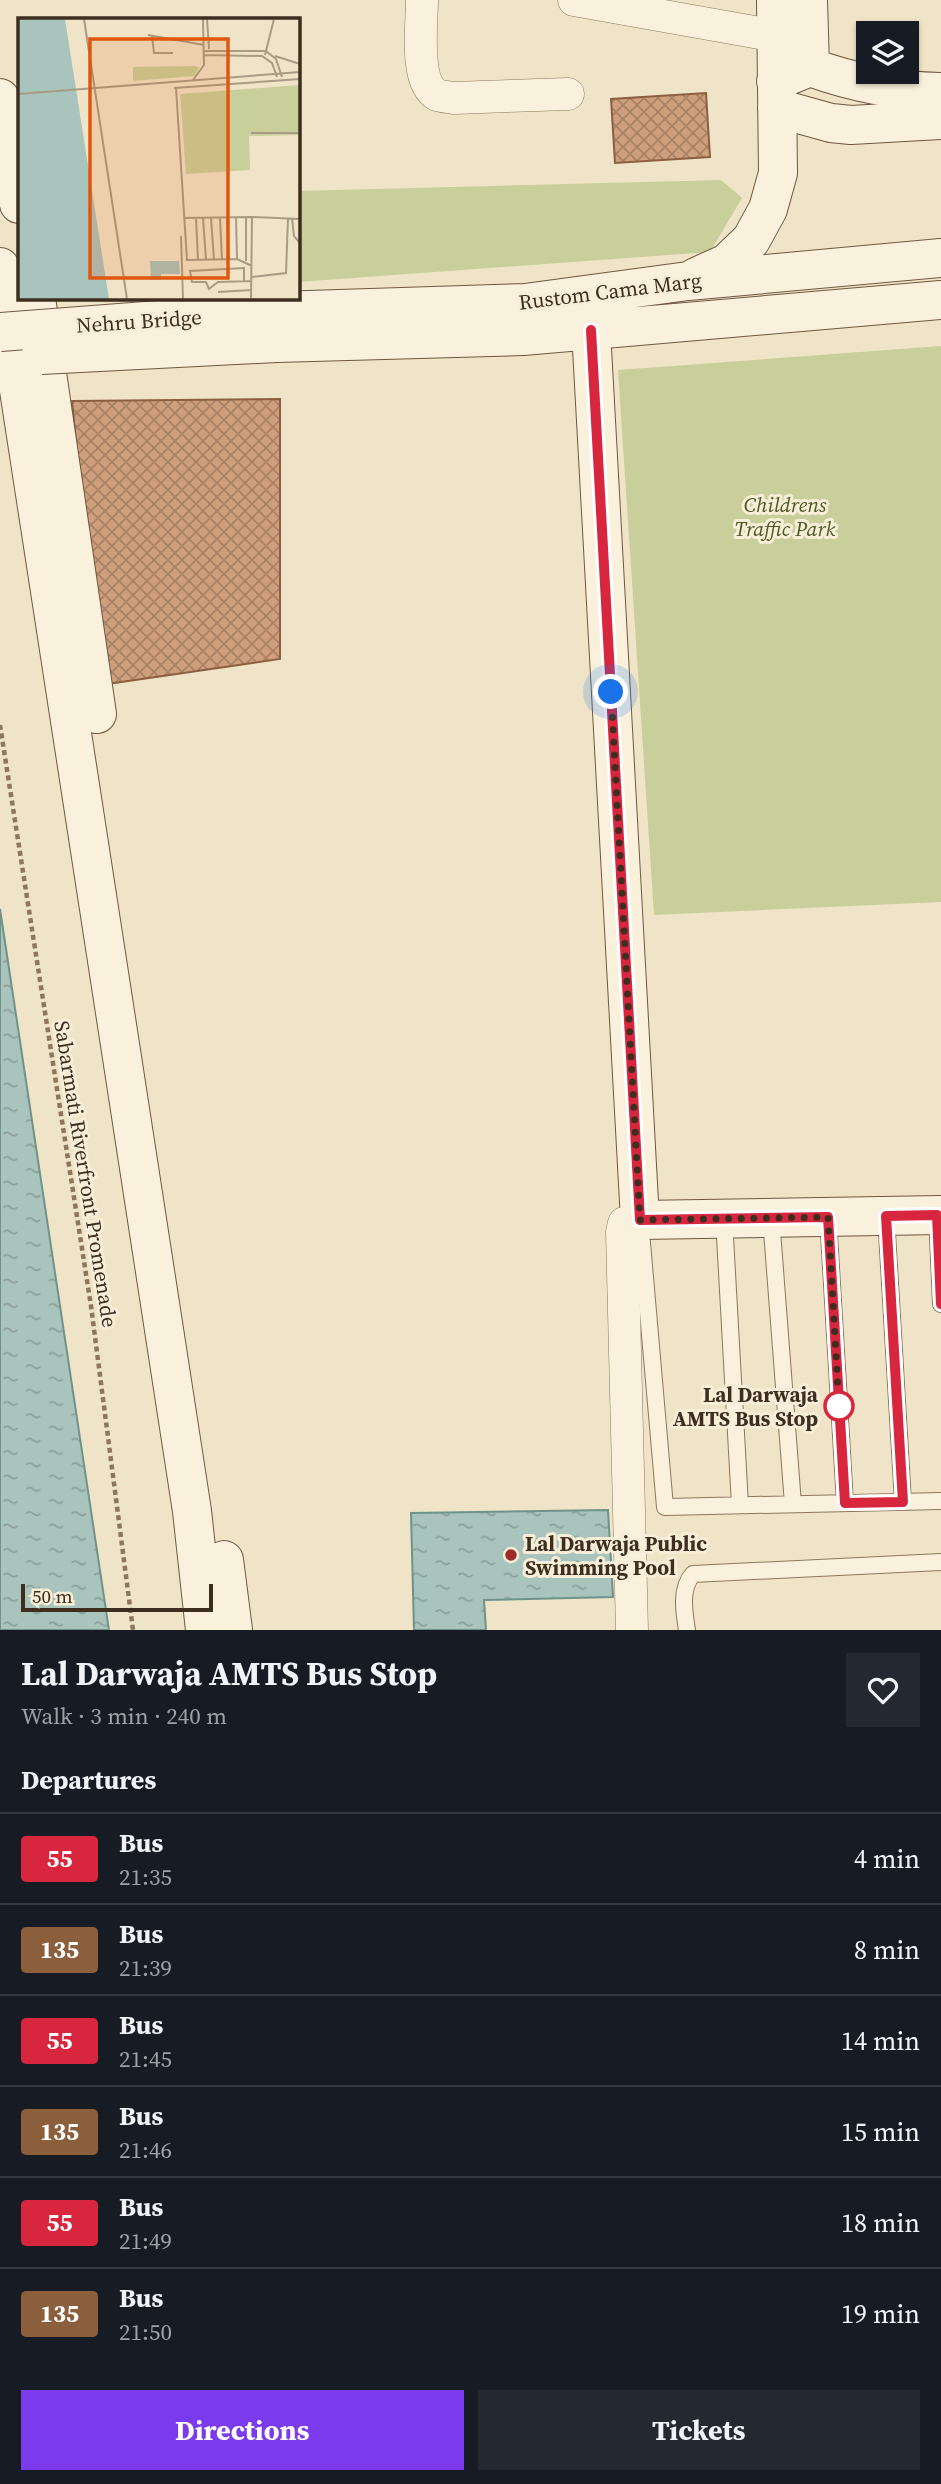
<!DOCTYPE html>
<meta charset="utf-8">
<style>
body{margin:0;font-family:"Source Serif 4",serif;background:#242831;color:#f1f3f6;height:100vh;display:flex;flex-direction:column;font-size:26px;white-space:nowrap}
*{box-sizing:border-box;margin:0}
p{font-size:23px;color:#9ea1a6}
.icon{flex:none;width:38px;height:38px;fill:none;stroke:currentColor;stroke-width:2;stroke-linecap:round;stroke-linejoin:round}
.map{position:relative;height:1630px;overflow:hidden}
.drawer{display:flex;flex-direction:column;background:#171b24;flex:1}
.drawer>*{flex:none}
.badge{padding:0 14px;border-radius:5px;font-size:24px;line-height:46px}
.tools{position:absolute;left:856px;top:21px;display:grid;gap:14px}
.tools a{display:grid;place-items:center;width:63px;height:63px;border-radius:0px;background:#171b24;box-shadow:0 2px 5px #0004;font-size:35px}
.scale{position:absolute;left:21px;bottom:18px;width:192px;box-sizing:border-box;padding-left:7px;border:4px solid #3d2e20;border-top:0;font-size:19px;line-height:24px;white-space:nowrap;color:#3d2e20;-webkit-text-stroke:5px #f7eed8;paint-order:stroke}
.you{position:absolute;width:35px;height:35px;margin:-18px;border:5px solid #fff;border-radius:50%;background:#1a73e8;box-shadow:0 0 0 10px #1a73e833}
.map>.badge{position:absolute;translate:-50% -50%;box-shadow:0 0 0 4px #fff}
h2{padding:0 21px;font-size:26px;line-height:63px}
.round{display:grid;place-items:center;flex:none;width:74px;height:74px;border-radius:0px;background:#242831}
.summary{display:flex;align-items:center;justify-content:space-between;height:119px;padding:0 21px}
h1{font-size:33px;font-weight:700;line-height:52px}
.button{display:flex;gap:14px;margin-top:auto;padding:14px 21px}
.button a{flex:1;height:80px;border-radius:0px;background:#7c3aed;color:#fff;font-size:28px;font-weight:700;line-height:80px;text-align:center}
.button a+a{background:#242831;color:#f1f3f6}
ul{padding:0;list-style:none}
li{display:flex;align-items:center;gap:21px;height:91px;padding:0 21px;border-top:2px solid #363941}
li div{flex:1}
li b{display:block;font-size:26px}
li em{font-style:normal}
li .badge{min-width:77px;font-weight:700;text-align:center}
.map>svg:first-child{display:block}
</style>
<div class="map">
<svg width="941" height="1630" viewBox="0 0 941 1630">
<defs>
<pattern id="water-ripples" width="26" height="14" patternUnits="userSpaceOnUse" patternTransform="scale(1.75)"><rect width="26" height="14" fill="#a9c4bc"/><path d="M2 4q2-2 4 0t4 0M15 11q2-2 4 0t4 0" fill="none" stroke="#8ba098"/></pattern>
<pattern id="building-cross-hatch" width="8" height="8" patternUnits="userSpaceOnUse" patternTransform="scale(1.75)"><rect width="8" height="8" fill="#cf9f7d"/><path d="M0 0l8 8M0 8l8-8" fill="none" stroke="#a98266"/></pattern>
</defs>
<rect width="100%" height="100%" fill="#f0e4c8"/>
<!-- green -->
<path fill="#c9cf9b" d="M 721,180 L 742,198 L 710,252 L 298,282 L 298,191 Z
M 941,346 L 941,902 L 654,915 L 618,370 Z"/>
<!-- water -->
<path fill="url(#water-ripples)" stroke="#6f938a" stroke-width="2" d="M 0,909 L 109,1630 L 0,1630 Z
M 608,1510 L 613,1597 L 484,1600 L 486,1630 L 414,1630 L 411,1513 Z"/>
<!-- building -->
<path fill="url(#building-cross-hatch)" stroke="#8d5f41" stroke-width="2" d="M 706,93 L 710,157 L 615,163 L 611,99 Z
M 280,399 L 280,659 L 100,685 L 72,401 Z"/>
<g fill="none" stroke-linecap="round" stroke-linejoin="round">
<defs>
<path id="lane" d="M 937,1215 L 941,1304
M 886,1216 L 903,1502
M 828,1217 L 845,1503
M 771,1218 L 793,1504
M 724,1219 L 740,1505
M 640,1220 L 665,1507 L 941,1501
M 687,1630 C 684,1612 680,1588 693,1574 L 941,1562"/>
<path id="street" d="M 422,0 C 422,24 414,82 437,95 C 442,97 449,97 454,98 L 568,94
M 574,0 L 776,36
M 632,1630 L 622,1232 L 624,1223 L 640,1220"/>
<path id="secondary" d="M 808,0 L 810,67
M 776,81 L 810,67 C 851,82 897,91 941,92
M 0,98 L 19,204
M 777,108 L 831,123 L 851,125 L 941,120
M 0,267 L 192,1511 L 205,1630
M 696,277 L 727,263 L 751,240 L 768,209 L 778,173 L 776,0
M 36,298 L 97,714
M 277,311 L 525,303 L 688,281 L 941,258
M 591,330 L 640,1220 L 941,1215
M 276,343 L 523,336 L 941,300
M 224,1560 L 233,1630"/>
</defs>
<!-- lane casing -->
<use href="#lane" stroke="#8d765c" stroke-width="18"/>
<!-- street casing -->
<use href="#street" stroke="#8d765c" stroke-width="33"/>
<!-- secondary casing -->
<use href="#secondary" stroke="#6f573f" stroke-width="40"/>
<!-- path -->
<path stroke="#8d765c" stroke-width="4.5" stroke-dasharray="5 3.5" stroke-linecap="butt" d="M 0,725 L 91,1306 L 133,1630"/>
<!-- lane -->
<use href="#lane" stroke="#faf1dc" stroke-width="16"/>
<!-- street -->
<use href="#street" stroke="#faf1dc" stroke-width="32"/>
<!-- secondary -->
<use href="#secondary" stroke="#faf1dc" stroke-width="38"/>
<defs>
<path id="secondary-bridge" d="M 0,332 L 277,311
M 41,355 L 276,343"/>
</defs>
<!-- secondary-bridge casing -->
<use href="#secondary-bridge" stroke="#6f573f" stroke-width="40" stroke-linecap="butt"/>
<!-- secondary-bridge -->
<use href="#secondary-bridge" stroke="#faf1dc" stroke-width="38"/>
</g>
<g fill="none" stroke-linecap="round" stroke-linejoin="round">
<defs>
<path id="line" d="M 591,330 L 640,1220 L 828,1217 L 845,1503 L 903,1502 L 886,1216 L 937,1215 L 941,1304"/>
</defs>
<!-- line casing -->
<use href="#line" stroke="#fff" stroke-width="16"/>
<!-- line -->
<use href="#line" stroke="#d7263d" stroke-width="10"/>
<!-- walk -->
<path stroke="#3d2e20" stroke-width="7" stroke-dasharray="0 12.6" d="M 611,692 L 640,1220 L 828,1217 L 839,1406"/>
</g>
<!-- markers -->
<circle fill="#fff" stroke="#d7263d" stroke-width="3.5" cx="839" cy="1406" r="14"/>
<circle fill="#9e2a2b" stroke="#f7eed8" stroke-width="2.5" cx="511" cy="1555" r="7"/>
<g text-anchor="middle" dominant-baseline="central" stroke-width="6" stroke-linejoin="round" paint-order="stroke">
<!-- street labels -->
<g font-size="21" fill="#3d2e20" stroke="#f7eed8">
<text transform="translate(610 291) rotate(-7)">Rustom Cama Marg</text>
<text transform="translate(139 321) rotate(-4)">Nehru Bridge</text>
<text transform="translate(86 1174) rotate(81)">Sabarmati Riverfront Promenade</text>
</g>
<!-- park labels -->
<g font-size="21" font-style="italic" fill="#4d5a26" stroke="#f7eed8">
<text x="785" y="504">Childrens<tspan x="785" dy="24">Traffic Park</tspan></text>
</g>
<!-- stop labels -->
<g font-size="21" font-weight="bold" fill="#3d2e20" stroke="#f7eed8" text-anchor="end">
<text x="818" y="1394">Lal Darwaja<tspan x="818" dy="24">AMTS Bus Stop</tspan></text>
</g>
<!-- poi labels -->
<g font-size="21" font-weight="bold" fill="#3d2e20" stroke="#f7eed8" text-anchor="start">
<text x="525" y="1543">Lal Darwaja Public<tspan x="525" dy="24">Swimming Pool</tspan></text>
</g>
</g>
<!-- overview -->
<g transform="translate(18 18)">
<rect width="282" height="282" fill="#f0e4c8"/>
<path d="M 178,48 L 181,50 L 176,58 L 115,63 L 115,49 ZM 282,67 L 282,117 L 231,118 L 232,152 L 168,156 L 162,76 Z" fill="#c9cf9b"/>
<path d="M 0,1 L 47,1 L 91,281 L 0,281 ZM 132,243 L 161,243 L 162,256 L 143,256 L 143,262 L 133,262 Z" fill="#a9c4bc"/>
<path fill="none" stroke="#a89b85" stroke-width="2" d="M 66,1 L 109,281M 189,1 L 191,31M 130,17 L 186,27M 134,18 L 136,35 L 155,35M 186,33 L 248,33 L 258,41 L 264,59M 186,37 L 244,38 L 254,45 L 259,59M 247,37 L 256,1M 257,38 L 282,46M 175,62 L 186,47 L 185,1M 156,70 L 282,61M 158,70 L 169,242 L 219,241 L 234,248M 0,76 L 282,54M 233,115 L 282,115M 218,199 L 219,241M 228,199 L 228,243M 166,200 L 234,199M 178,200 L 180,242M 185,200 L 188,242M 193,200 L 196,242M 202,200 L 204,242M 209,200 L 211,242M 274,200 L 276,218 L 281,224M 163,218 L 165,281M 234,259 L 268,255 L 270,200M 226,263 L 226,250 L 172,253 L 174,264 L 188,264 L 191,271 L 200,264 L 234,263M 200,274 L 234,272M 233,281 L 234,199 L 282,201"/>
<path fill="#df570d" fill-opacity="0.15" stroke="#df570d" stroke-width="3.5" d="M 72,21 L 210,21 L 210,260 L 72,260 Z"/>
<rect width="282" height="282" fill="none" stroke="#3d2e20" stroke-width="3.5"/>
</g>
</svg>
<div class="tools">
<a><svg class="icon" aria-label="layers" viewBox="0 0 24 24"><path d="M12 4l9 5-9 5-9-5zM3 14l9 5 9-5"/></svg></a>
</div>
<div class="scale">50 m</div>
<div class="you" style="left:611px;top:692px"></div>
</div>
<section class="drawer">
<div class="summary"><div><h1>Lal Darwaja AMTS Bus Stop</h1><p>Walk · 3 min · 240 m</p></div><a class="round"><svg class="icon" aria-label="heart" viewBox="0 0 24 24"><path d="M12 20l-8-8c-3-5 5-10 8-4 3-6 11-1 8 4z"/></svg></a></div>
<h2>Departures</h2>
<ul>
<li><span class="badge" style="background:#d7263d;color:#fff">55</span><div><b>Bus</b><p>21:35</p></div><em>4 min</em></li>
<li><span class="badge" style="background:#8b5e3c;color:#fff">135</span><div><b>Bus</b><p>21:39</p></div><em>8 min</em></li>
<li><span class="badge" style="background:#d7263d;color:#fff">55</span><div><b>Bus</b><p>21:45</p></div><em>14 min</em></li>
<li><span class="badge" style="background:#8b5e3c;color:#fff">135</span><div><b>Bus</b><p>21:46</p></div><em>15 min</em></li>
<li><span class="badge" style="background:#d7263d;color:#fff">55</span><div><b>Bus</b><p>21:49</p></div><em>18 min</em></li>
<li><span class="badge" style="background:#8b5e3c;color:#fff">135</span><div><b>Bus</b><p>21:50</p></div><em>19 min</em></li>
</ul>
<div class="button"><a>Directions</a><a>Tickets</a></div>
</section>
